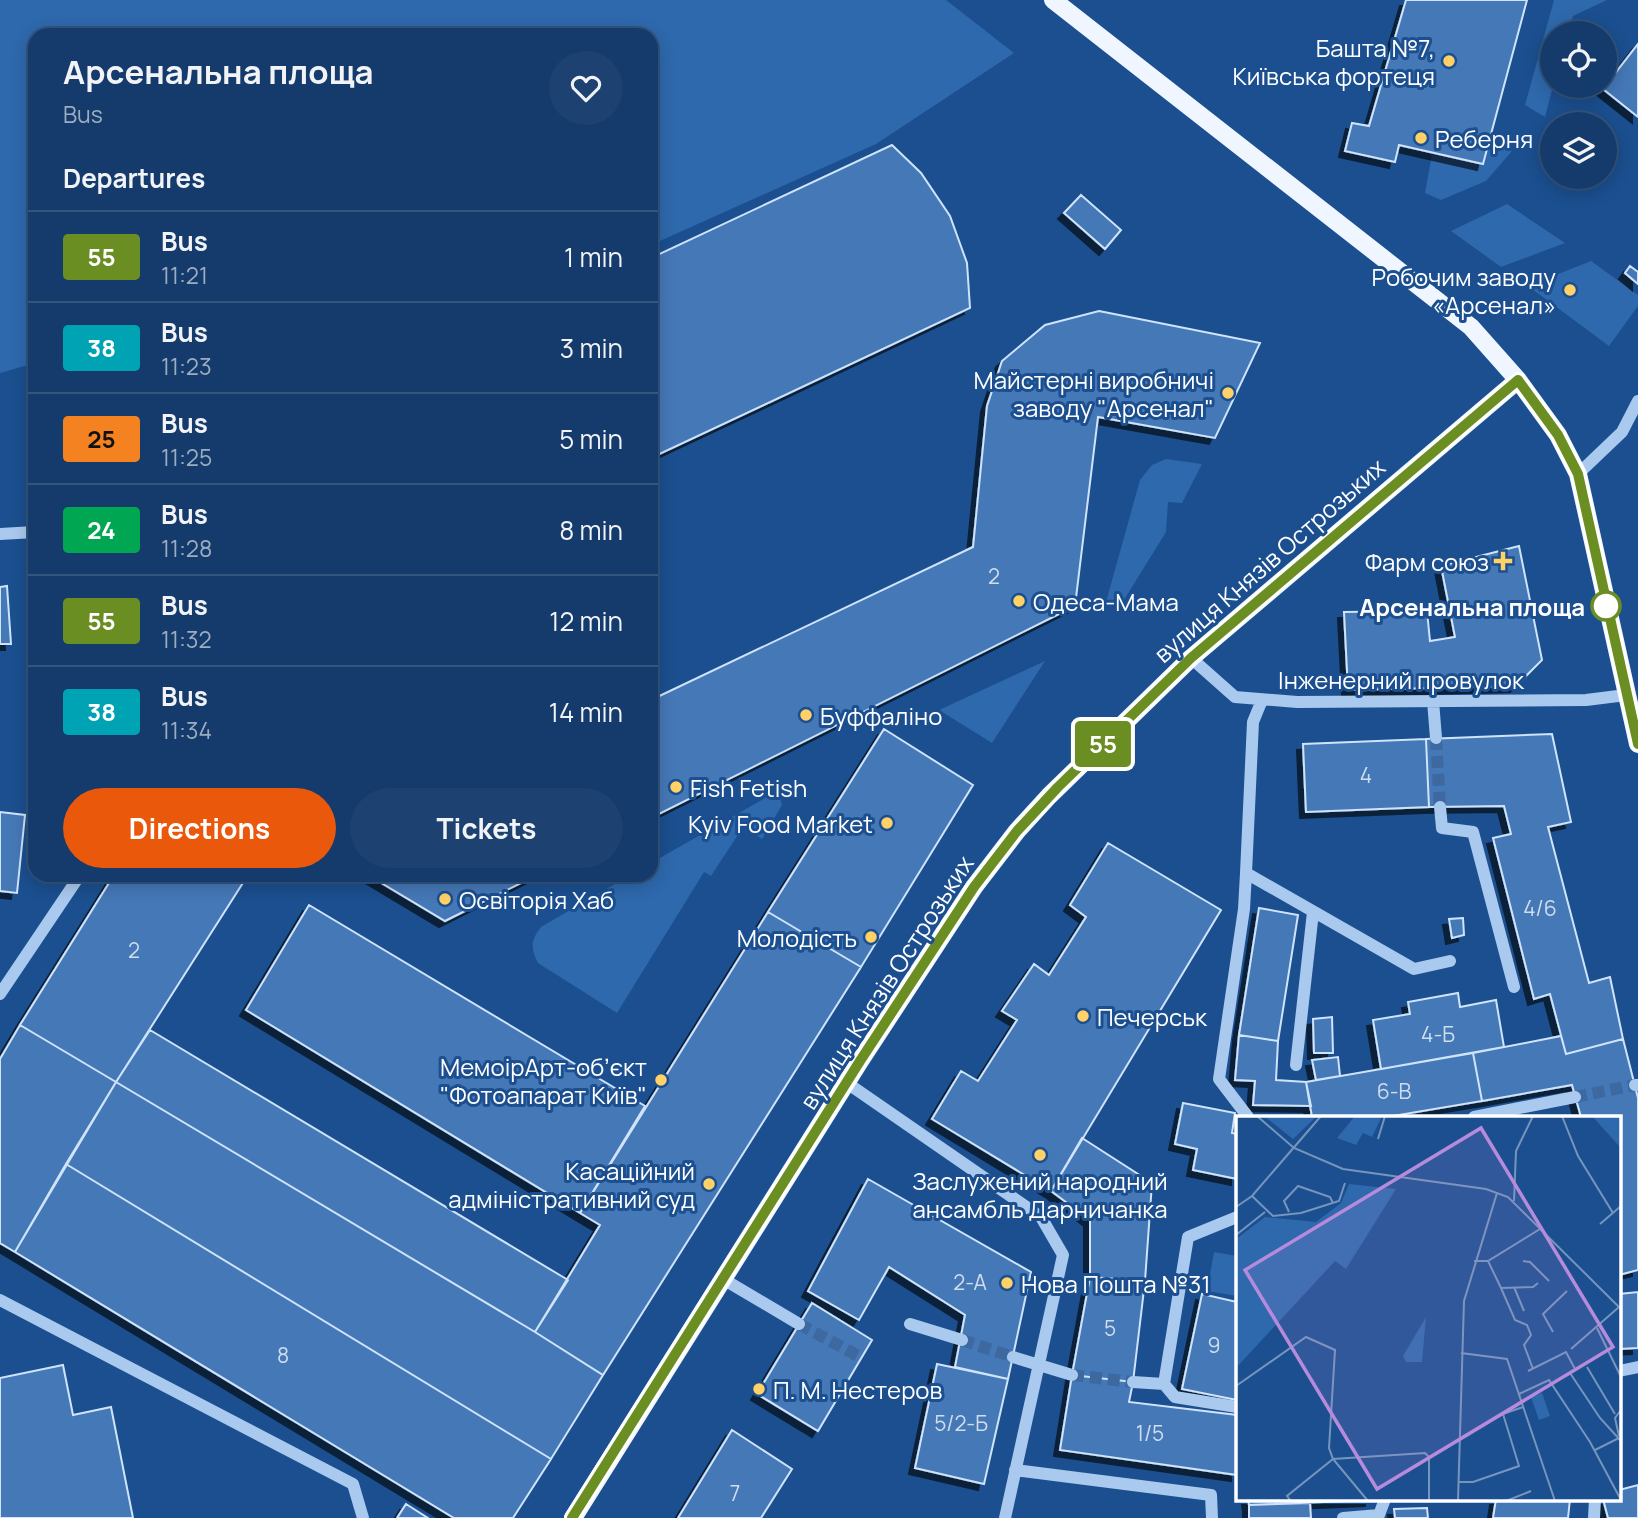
<!DOCTYPE html>
<meta charset="utf-8">
<style>
body{margin:0;font-family:Manrope,sans-serif;background:#1d4271;color:#f1f3f6;height:100vh;display:flex;flex-direction:column;font-size:26px;white-space:nowrap}
*{box-sizing:border-box;margin:0}
p{font-size:23px;color:#9dadc1}
.icon{flex:none;width:38px;height:38px;fill:none;stroke:currentColor;stroke-width:2;stroke-linecap:round;stroke-linejoin:round}
.map{position:relative;flex:1;overflow:hidden}
.sheet{position:absolute;left:28px;top:28px;width:630px;height:854px;display:flex;flex-direction:column;background:#143b6b;border-radius:21px;box-shadow:0 4px 18px #0003,0 0 0 2px #33557e}
.sheet>*{flex:none}
.badge{padding:0 14px;border-radius:5px;font-size:24px;line-height:46px}
.controls{position:absolute;left:1540px;top:21px;display:grid;gap:14px}
.controls a{display:grid;place-items:center;width:77px;height:77px;border-radius:50%;background:#143b6b;box-shadow:0 4px 18px #0003,0 0 0 2px #33557e;font-size:35px}
.map>.badge{position:absolute;translate:-50% -50%;box-shadow:0 0 0 4px #fff}
h2{padding:0 35px;font-size:26px;line-height:63px}
.round{display:grid;place-items:center;flex:none;width:74px;height:74px;border-radius:37px;background:#1d4271}
.summary{display:flex;align-items:center;justify-content:space-between;height:119px;padding:0 35px}
h1{font-size:33px;font-weight:700;line-height:52px}
.action{display:flex;gap:14px;margin-top:auto;padding:14px 35px}
.action a{flex:1;height:80px;border-radius:42px;background:#ea580c;color:#fff;font-size:28px;font-weight:700;line-height:80px;text-align:center}
.action a+a{background:#1d4271;color:#f1f3f6}
ul{padding:0;list-style:none}
li{display:flex;align-items:center;gap:21px;height:91px;padding:0 35px;border-top:2px solid #33557e}
li div{flex:1}
li b{display:block;font-size:26px}
li em{font-style:normal}
li .badge{min-width:77px;font-weight:700;text-align:center}
.map>svg:first-child{display:block}
</style>
<div class="map">
<svg width="1638" height="1518" viewBox="0 0 1638 1518">
<defs>
<filter id="shadow"><feDropShadow dx="-6" dy="6" stdDeviation="0" flood-color="#0009"/></filter>
</defs>
<rect width="100%" height="100%" fill="#1b4f8f"/>
<!-- green -->
<path fill="#2e69ad" d="M 0,0 L 946,0 L 1014,53 L 876,144 L 651,245 L 651,35 L 35,35 L 35,363 L 0,373 Z
M 1554,0 L 1607,0 L 1573,16 L 1568,33 L 1552,33 L 1553,86 L 1545,117 L 1525,105 Z
M 1489,141 L 1512,151 L 1486,181 L 1441,200 L 1425,193 L 1432,154 L 1483,163 Z
M 1507,204 L 1565,243 L 1501,267 L 1451,231 Z
M 1591,261 L 1638,295 L 1638,306 L 1609,346 L 1528,286 Z
M 1166,459 L 1202,464 L 1182,503 L 1168,502 L 1166,532 L 1119,608 L 1106,602 L 1140,480 L 1152,465 Z
M 1045,661 L 992,743 L 939,710 Z
M 774,793 L 779,795 L 782,805 L 762,839 L 743,827 L 711,876 L 704,872 L 617,1013 L 538,963 C 530,948 531,940 541,927 L 630,875 L 651,875 L 651,863 Z
M 1214,1252 L 1237,1256 L 1237,1296 L 1207,1291 Z"/>
<!-- building -->
<path fill="#4478b7" stroke="#cfe3fa" stroke-width="2" filter="url(#shadow)" d="M 1406,0 L 1527,0 L 1483,164 L 1399,145 L 1395,162 L 1345,151 L 1352,123 L 1369,126 Z
M 1638,44 L 1638,117 L 1603,89 Z
M 892,145 L 921,173 L 950,216 L 967,263 L 970,308 L 651,458 L 651,258 Z
M 1081,195 L 1121,230 L 1105,249 L 1064,213 Z
M 1630,266 L 1638,272 L 1638,284 L 1625,273 Z
M 1099,311 L 1260,343 L 1215,438 L 1098,417 L 1075,606 L 651,818 L 651,700 L 973,547 L 987,406 L 1002,361 L 1045,325 Z
M 1519,546 L 1542,660 L 1516,686 L 1348,690 L 1344,612 L 1427,611 L 1430,641 L 1455,637 L 1441,566 Z
M 7,586 L 11,644 L 0,644 L 0,587 Z
M 884,729 L 973,785 L 861,967 L 768,912 Z
M 1552,734 L 1571,822 L 1548,827 L 1589,983 L 1610,977 L 1623,1039 L 1566,1054 L 1550,994 L 1534,999 L 1493,838 L 1511,834 L 1504,806 L 1429,807 L 1426,739 Z
M 1426,739 L 1429,807 L 1306,812 L 1303,744 Z
M 0,812 L 25,815 L 17,893 L 0,891 Z
M 1108,843 L 1221,910 L 1051,1191 L 932,1119 L 961,1071 L 978,1081 L 1017,1020 L 1002,1011 L 1034,964 L 1049,975 L 1086,917 L 1070,905 Z
M 114,875 L 248,875 L 116,1082 L 20,1025 Z
M 368,875 L 537,875 L 445,921 Z
M 309,905 L 645,1106 L 580,1213 L 246,1010 Z
M 1259,908 L 1298,915 L 1278,1041 L 1239,1035 Z
M 768,912 L 861,967 L 603,1375 L 535,1332 L 600,1225 L 580,1213 Z
M 1463,918 L 1464,935 L 1452,938 L 1449,919 Z
M 1458,993 L 1460,1007 L 1496,1000 L 1504,1047 L 1381,1069 L 1373,1020 L 1410,1014 L 1408,1002 Z
M 1332,1017 L 1333,1053 L 1314,1053 L 1313,1019 Z
M 20,1025 L 116,1082 L 15,1252 L 0,1243 L 0,1059 Z
M 150,1030 L 568,1280 L 535,1332 L 116,1082 Z
M 1239,1035 L 1278,1041 L 1276,1080 L 1306,1082 L 1311,1106 L 1253,1105 L 1255,1081 L 1235,1080 Z
M 1561,1036 L 1566,1054 L 1623,1039 L 1638,1098 L 1638,1270 L 1619,1275 L 1619,1117 L 1581,1117 L 1572,1085 L 1482,1101 L 1473,1053 Z
M 1473,1053 L 1482,1101 L 1387,1117 L 1312,1117 L 1306,1082 Z
M 1338,1057 L 1340,1076 L 1316,1080 L 1312,1060 Z
M 116,1082 L 535,1332 L 603,1375 L 551,1459 L 66,1164 Z
M 1183,1103 L 1235,1113 L 1232,1133 L 1237,1134 L 1237,1179 L 1193,1170 L 1197,1149 L 1175,1144 Z
M 1082,1138 L 1152,1183 L 1145,1281 L 1090,1277 L 1090,1220 L 1051,1191 Z
M 66,1164 L 551,1459 L 513,1518 L 454,1518 L 15,1252 Z
M 868,1179 L 1031,1272 L 1008,1379 L 955,1367 L 965,1315 L 889,1267 L 859,1320 L 808,1291 Z
M 1090,1277 L 1145,1281 L 1133,1382 L 1072,1375 Z
M 1638,1292 L 1638,1348 L 1619,1349 L 1619,1294 Z
M 1202,1294 L 1237,1302 L 1237,1400 L 1182,1389 Z
M 812,1303 L 872,1340 L 818,1431 L 757,1394 Z
M 937,1364 L 1008,1379 L 984,1484 L 915,1468 Z
M 63,1365 L 73,1415 L 111,1407 L 133,1518 L 0,1518 L 0,1378 Z
M 1072,1375 L 1133,1382 L 1129,1402 L 1237,1415 L 1237,1475 L 1060,1450 Z
M 732,1430 L 792,1469 L 761,1518 L 678,1518 Z
M 1638,1485 L 1638,1518 L 1608,1518 L 1603,1499 L 1619,1499 L 1619,1490 Z
M 1248,1499 L 1371,1499 L 1371,1500 L 1249,1505 Z
M 1496,1499 L 1570,1499 L 1568,1518 L 1493,1518 Z
M 1310,1503 L 1311,1518 L 1249,1518 L 1249,1505 Z
M 406,1504 L 428,1518 L 397,1518 Z
M 1427,1508 L 1428,1518 L 1395,1518 L 1394,1509 Z"/>
<g fill="none" stroke-linecap="round" stroke-linejoin="round">
<!-- minor-tunnel -->
<path stroke="#3d69a0" stroke-width="12" stroke-dasharray="12 6" stroke-linecap="butt" d="M 1436,738 L 1440,807
M 1575,1097 L 1635,1085
M 799,1324 L 862,1358
M 962,1340 L 1013,1357
M 1072,1375 L 1133,1382"/>
<!-- minor -->
<path stroke="#a9c9ee" stroke-width="12" d="M 1578,474 L 1622,432 L 1638,401
M 0,534 L 35,532
M 1191,658 L 1235,697 L 1297,702 L 1586,700 L 1626,695
M 1262,700 L 1253,722 L 1246,873 L 1414,969 L 1450,961
M 1433,701 L 1436,738
M 1440,807 L 1442,828 L 1473,832 L 1514,987
M 1246,873 L 1244,909 L 1219,1079 L 1248,1117
M 0,994 L 80,875
M 1296,1065 L 1313,912
M 847,1083 L 1041,1217 L 1063,1255 L 1005,1518
M 1635,1085 L 1638,1085
M 1474,1117 L 1575,1097
M 723,1279 L 799,1324
M 0,1300 L 353,1484 L 363,1518
M 910,1324 L 962,1340
M 1013,1357 L 1072,1375
M 1619,1371 L 1638,1367
M 1133,1382 L 1164,1384 L 1175,1397 L 1237,1407
M 1164,1384 L 1188,1237 L 1237,1217
M 1015,1470 L 1211,1495 L 1212,1518
M 1343,1518 L 1379,1515 L 1385,1499
M 1594,1518 L 1595,1499"/>
<!-- major -->
<path stroke="#f0f6ff" stroke-width="18" d="M 1053,0 L 1471,327 L 1518,380 L 1558,435 L 1578,474 L 1638,744
M 573,1518 L 860,1061 L 974,887 L 1017,831 L 1049,796 L 1191,658 L 1518,380"/>
</g>
<g fill="none" stroke-linecap="round" stroke-linejoin="round">
<defs>
<path id="line" d="M 572,1518 L 860,1061 L 974,887 L 1017,831 L 1058,787 L 1191,658 L 1518,380 L 1558,435 L 1578,474 L 1638,744"/>
</defs>
<!-- line casing -->
<use href="#line" stroke="#fff" stroke-width="16"/>
<!-- line -->
<use href="#line" stroke="#6b8e23" stroke-width="10"/>
</g>
<!-- markers -->
<g fill="#ffd166" stroke="#1b4f8f" stroke-width="2.5">
<circle cx="1449" cy="61" r="7"/>
<circle cx="1421" cy="138" r="7"/>
<circle cx="1570" cy="290" r="7"/>
<circle cx="1228" cy="393" r="7"/>
<path d="M1499.5 550.5h7v7h7v7h-7v7h-7v-7h-7v-7h7z"/>
<circle cx="1019" cy="601" r="7"/>
<circle cx="806" cy="715" r="7"/>
<circle cx="676" cy="787" r="7"/>
<circle cx="887" cy="823" r="7"/>
<circle cx="445" cy="899" r="7"/>
<circle cx="871" cy="937" r="7"/>
<circle cx="1083" cy="1016" r="7"/>
<circle cx="661" cy="1080" r="7"/>
<circle cx="1040" cy="1155" r="7"/>
<circle cx="709" cy="1184" r="7"/>
<circle cx="1007" cy="1283" r="7"/>
<circle cx="759" cy="1389" r="7"/>
</g>
<circle fill="#fff" stroke="#6b8e23" stroke-width="3.5" cx="1606" cy="606" r="14"/>
<g text-anchor="middle" dominant-baseline="central" stroke-width="6" stroke-linejoin="round" paint-order="stroke">
<!-- number labels -->
<g font-size="21" fill="#d0dded">
<text x="994" y="576">2</text>
<text x="1366" y="775">4</text>
<text x="1540" y="908">4/6</text>
<text x="134" y="950">2</text>
<text x="1438" y="1034">4-Б</text>
<text x="1394" y="1091">6-В</text>
<text x="970" y="1282">2-А</text>
<text x="1110" y="1328">5</text>
<text x="1214" y="1345">9</text>
<text x="283" y="1355">8</text>
<text x="961" y="1423">5/2-Б</text>
<text x="1150" y="1433">1/5</text>
<text x="735" y="1493">7</text>
</g>
<!-- poi labels -->
<g font-size="24" fill="#fff" stroke="#1b4f8f" text-anchor="end">
<text x="1435" y="47">Башта №7,<tspan x="1435" dy="28">Київська фортеця</tspan></text>
<text x="1435" y="138" text-anchor="start">Реберня</text>
<text x="1556" y="276">Робочим заводу<tspan x="1556" dy="28">«Арсенал»</tspan></text>
<text x="1214" y="379">Майстерні виробничі<tspan x="1214" dy="28">заводу "Арсенал"</tspan></text>
<text x="1489" y="561">Фарм союз</text>
<text x="1033" y="601" text-anchor="start">Одеса-Мама</text>
<text x="820" y="715" text-anchor="start">Буффаліно</text>
<text x="690" y="787" text-anchor="start">Fish Fetish</text>
<text x="873" y="823">Kyiv Food Market</text>
<text x="459" y="899" text-anchor="start">Освіторія Хаб</text>
<text x="857" y="937">Молодiсть</text>
<text x="1097" y="1016" text-anchor="start">Печерськ</text>
<text x="647" y="1066">МемоірАрт-обʼєкт<tspan x="647" dy="28">"Фотоапарат Київ"</tspan></text>
<text x="695" y="1170">Касаційний<tspan x="695" dy="28">адміністративний суд</tspan></text>
<text x="1040" y="1180" text-anchor="middle">Заслужений народний<tspan x="1040" dy="28">ансамбль Дарничанка</tspan></text>
<text x="1021" y="1283" text-anchor="start">Нова Пошта №31</text>
<text x="773" y="1389" text-anchor="start">П. М. Нестеров</text>
</g>
<!-- street labels -->
<g font-size="24" fill="#fff" stroke="#1b4f8f">
<text transform="translate(1269 560) rotate(-41)">вулиця Князів Острозьких</text>
<text x="1401" y="679">Інженерний провулок</text>
<text transform="translate(886 982) rotate(-57)">вулиця Князів Острозьких</text>
</g>
<!-- stop labels -->
<g font-size="24" font-weight="bold" fill="#fff" stroke="#1b4f8f" text-anchor="end">
<text x="1585" y="606">Арсенальна площа</text>
</g>
</g>
<!-- overview -->
<g transform="translate(1236 1116)">
<rect width="385" height="385" fill="#1b4f8f"/>
<path d="M 28,0 L 81,0 L 57,23 ZM 119,0 L 146,0 L 136,21 L 127,17 L 120,29 L 101,22 ZM 356,0 L 385,0 L 385,32 L 383,30 ZM 113,68 L 160,73 L 110,153 L 99,145 L 0,252 L 0,123 L 29,101 L 80,106 L 105,87 ZM 190,201 L 186,246 L 170,246 L 167,240 ZM 306,277 L 314,300 L 303,304 L 295,281 Z" fill="#2e69ad"/>
<path fill="none" stroke="#7695bc" stroke-width="2" d="M 21,0 L 58,32 L 107,53 L 250,73 L 272,81 L 385,193M 326,0 L 342,40 L 377,97M 142,23 L 149,0M 16,80 L 37,100 L 65,97 L 103,85 L 109,67M 278,85 L 280,35 L 297,0M 0,91 L 16,80 L 85,0M 53,96 L 48,85 L 62,70 L 94,81 L 97,87M 364,108 L 385,90M 0,119 L 29,96M 238,145 L 252,145 L 304,113M 252,145 L 265,172 L 297,171 L 302,167M 287,145 L 294,146 L 313,165M 278,171 L 288,195M 265,172 L 279,204 L 291,209 L 295,219 L 288,229 L 297,253M 361,212 L 385,261M 317,216 L 307,198 L 331,175M 335,233 L 383,191M 225,237 L 271,243 L 319,385M 351,251 L 379,298M 292,255 L 330,236 L 339,253 L 330,260M 334,257 L 364,302 L 385,325M 0,270 L 70,221 L 99,234 L 93,332 L 97,343 L 132,385M 283,278 L 313,264 L 354,326 L 385,384M 383,320 L 379,302 L 385,294M 359,334 L 383,322M 222,366 L 237,366 L 283,350 L 267,298 L 287,291M 55,385 L 51,380 L 97,343 L 189,337 L 193,341 L 193,385M 222,385 L 228,185 L 261,77M 270,385 L 295,375"/>
<path fill="#b68bdc" fill-opacity="0.15" stroke="#b68bdc" stroke-width="3.5" d="M 245,12 L 377,231 L 141,373 L 9,154 Z"/>
<rect width="385" height="385" fill="none" stroke="#fff" stroke-width="3.5"/>
</g>
</svg>
<div class="controls">
<a><svg class="icon" aria-label="locate" viewBox="0 0 24 24"><circle cx="12" cy="12" r="6"/><path d="M12 2v4M12 18v4M2 12h4M18 12h4"/></svg></a>
<a><svg class="icon" aria-label="layers" viewBox="0 0 24 24"><path d="M12 4l9 5-9 5-9-5zM3 14l9 5 9-5"/></svg></a>
</div>
<b class="badge" style="left:1103px;top:744px;background:#6b8e23;color:#fff">55</b>
<section class="sheet">
<div class="summary"><div><h1>Арсенальна площа</h1><p>Bus</p></div><a class="round"><svg class="icon" aria-label="heart" viewBox="0 0 24 24"><path d="M12 20l-8-8c-3-5 5-10 8-4 3-6 11-1 8 4z"/></svg></a></div>
<h2>Departures</h2>
<ul>
<li><span class="badge" style="background:#6b8e23;color:#fff">55</span><div><b>Bus</b><p>11:21</p></div><em>1 min</em></li>
<li><span class="badge" style="background:#00a3b4;color:#fff">38</span><div><b>Bus</b><p>11:23</p></div><em>3 min</em></li>
<li><span class="badge" style="background:#f58220;color:#111">25</span><div><b>Bus</b><p>11:25</p></div><em>5 min</em></li>
<li><span class="badge" style="background:#00a651;color:#fff">24</span><div><b>Bus</b><p>11:28</p></div><em>8 min</em></li>
<li><span class="badge" style="background:#6b8e23;color:#fff">55</span><div><b>Bus</b><p>11:32</p></div><em>12 min</em></li>
<li><span class="badge" style="background:#00a3b4;color:#fff">38</span><div><b>Bus</b><p>11:34</p></div><em>14 min</em></li>
</ul>
<div class="action"><a>Directions</a><a>Tickets</a></div>
</section>
</div>
